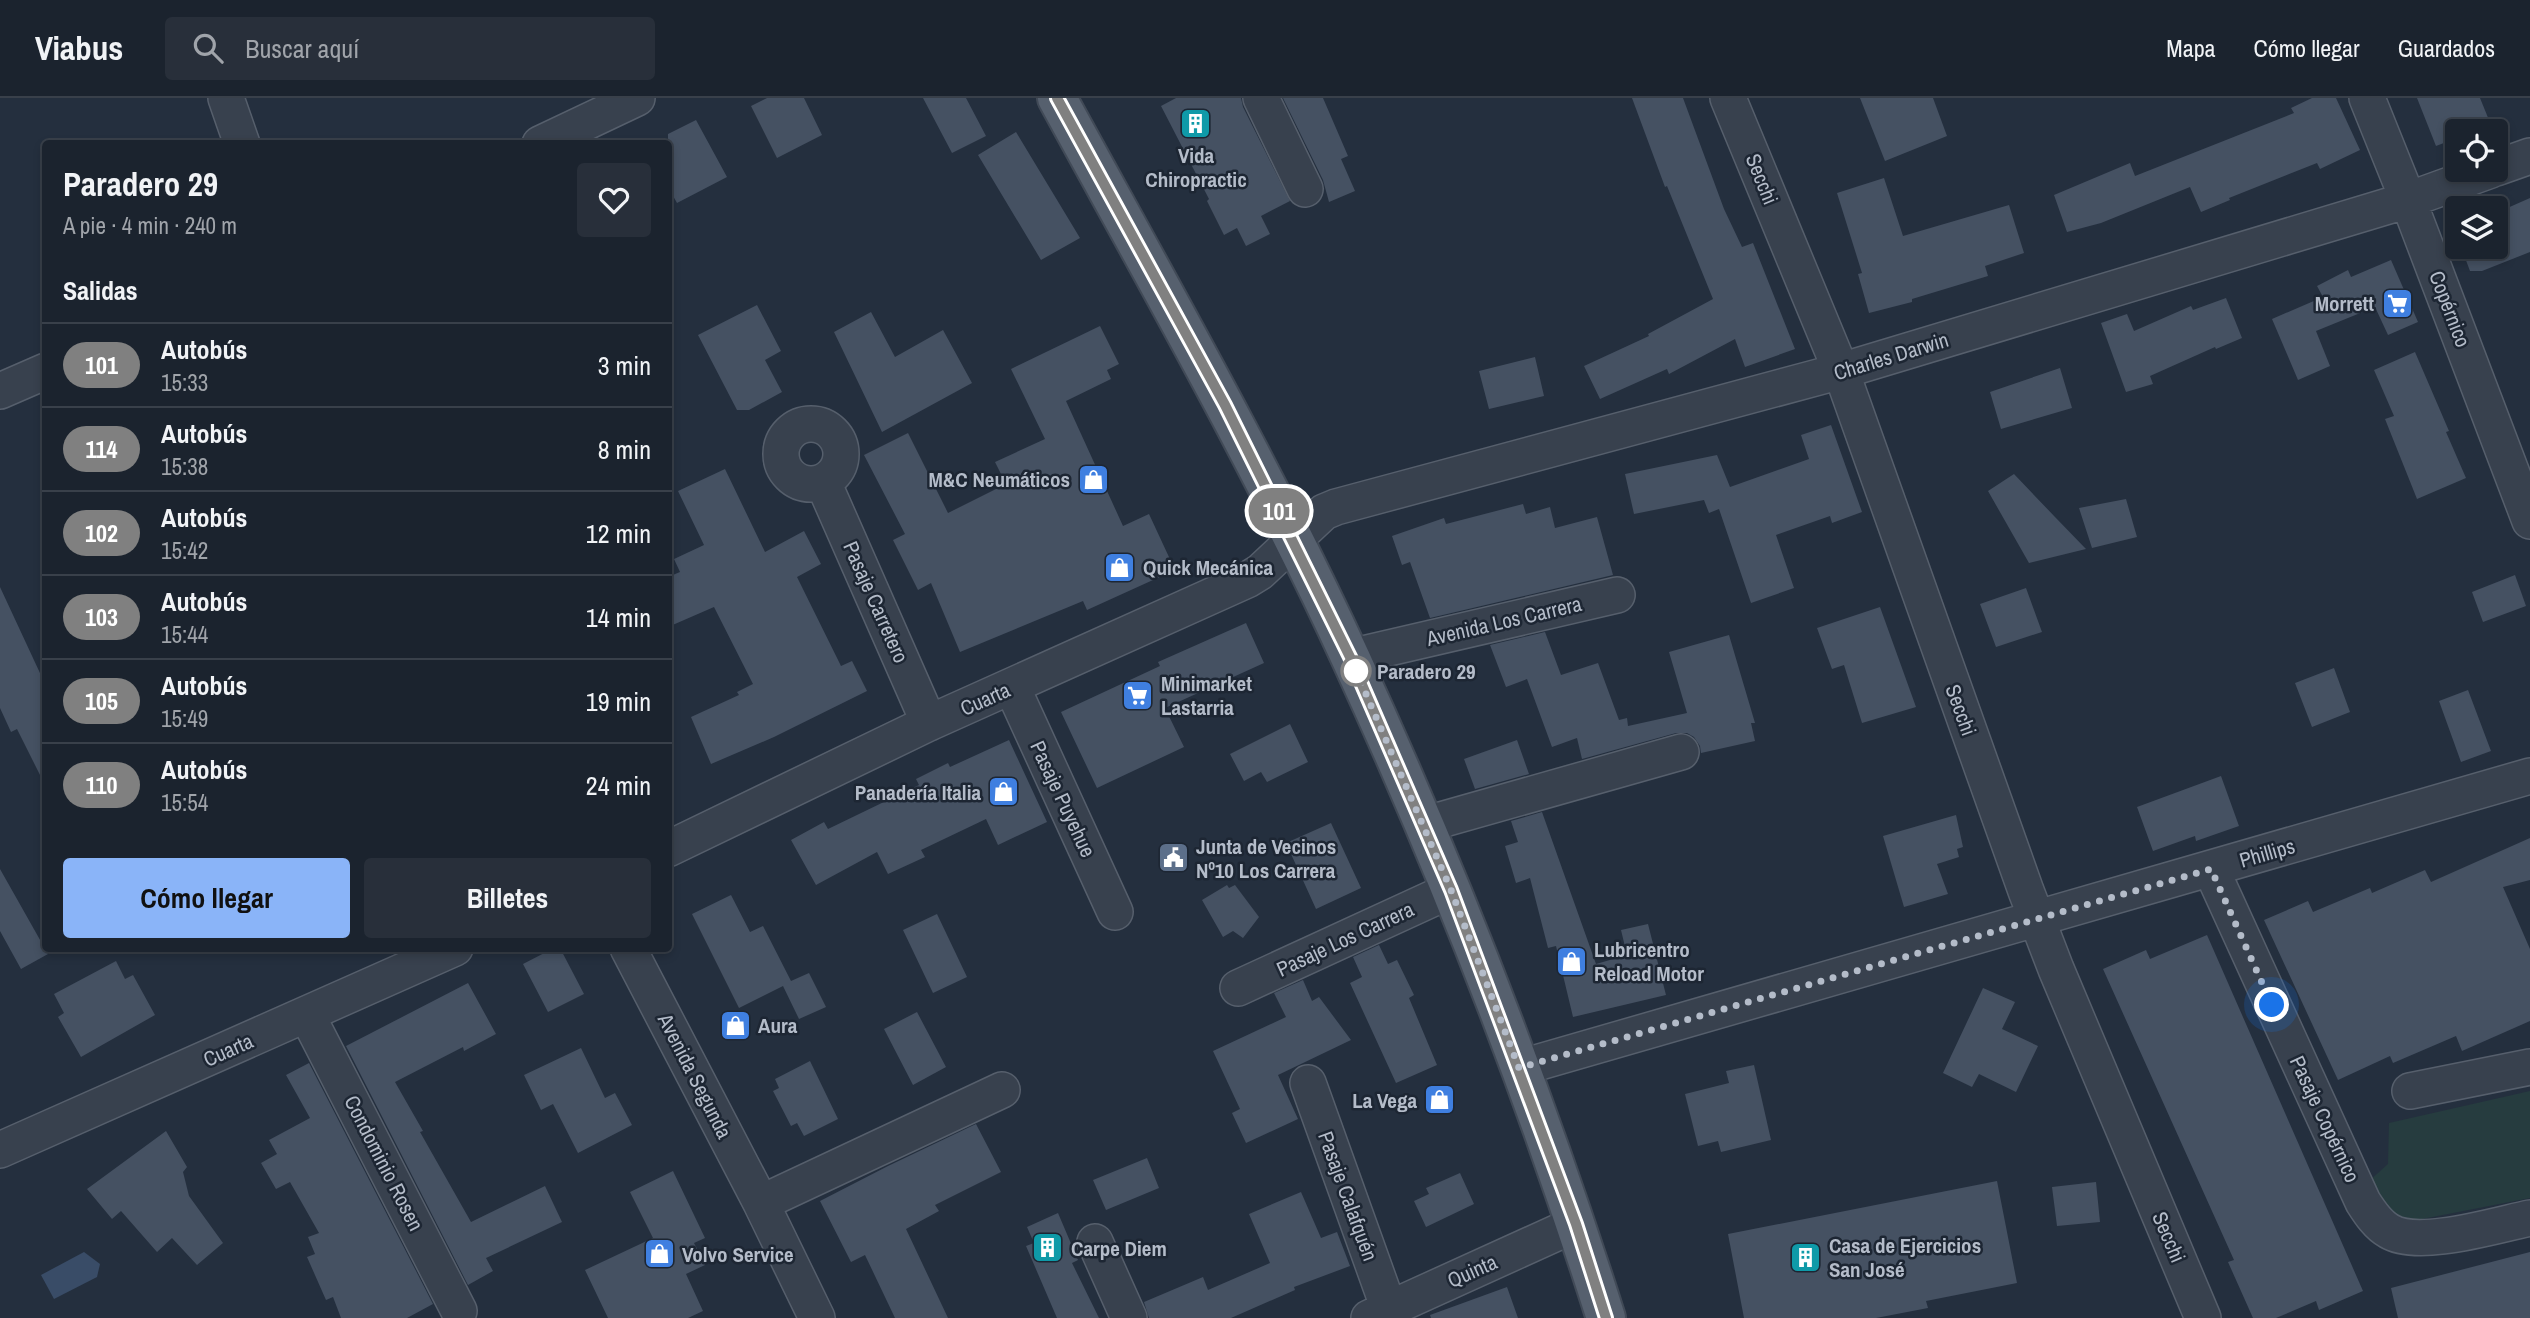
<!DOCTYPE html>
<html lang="es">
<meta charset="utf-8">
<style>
body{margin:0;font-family:"Archivo Narrow",sans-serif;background:#282f3a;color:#f1f3f6;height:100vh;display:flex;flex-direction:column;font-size:26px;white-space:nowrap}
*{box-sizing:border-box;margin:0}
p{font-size:23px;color:#a0a4aa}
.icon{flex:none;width:38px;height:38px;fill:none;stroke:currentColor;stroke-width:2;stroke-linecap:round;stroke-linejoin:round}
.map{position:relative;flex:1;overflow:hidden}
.panel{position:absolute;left:42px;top:42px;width:630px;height:812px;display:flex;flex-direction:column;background:#1b232e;border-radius:7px;box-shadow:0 4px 10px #0003,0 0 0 2px #39404a}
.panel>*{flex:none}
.badge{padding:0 14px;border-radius:23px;font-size:24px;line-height:46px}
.tools{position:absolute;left:2445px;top:21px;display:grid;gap:14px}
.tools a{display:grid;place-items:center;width:63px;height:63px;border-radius:7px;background:#1b232e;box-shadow:0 4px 10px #0003,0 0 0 2px #39404a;font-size:35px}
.you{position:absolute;width:35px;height:35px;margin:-18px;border:5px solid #fff;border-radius:50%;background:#1a73e8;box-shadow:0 0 0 10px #1a73e833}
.map>.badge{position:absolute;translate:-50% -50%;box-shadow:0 0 0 4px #fff}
h2{padding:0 21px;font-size:26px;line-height:63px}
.round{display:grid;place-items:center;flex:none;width:74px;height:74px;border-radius:7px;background:#282f3a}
.head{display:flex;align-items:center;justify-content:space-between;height:119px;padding:0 21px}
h1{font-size:33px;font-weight:800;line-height:52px}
.button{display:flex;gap:14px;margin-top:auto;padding:14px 21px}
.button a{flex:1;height:80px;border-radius:7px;background:#8ab4f8;color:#111;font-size:28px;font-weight:800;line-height:80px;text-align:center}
.button a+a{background:#282f3a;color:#f1f3f6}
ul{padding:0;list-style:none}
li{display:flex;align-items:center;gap:21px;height:84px;padding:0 21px;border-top:2px solid #39404a}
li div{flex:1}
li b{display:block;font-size:26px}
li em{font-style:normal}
li .badge{min-width:77px;font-weight:700;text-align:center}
header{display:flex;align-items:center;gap:42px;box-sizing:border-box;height:98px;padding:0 35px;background:#1b232e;border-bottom:2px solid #39404a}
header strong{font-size:33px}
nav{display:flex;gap:38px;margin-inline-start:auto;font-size:24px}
.search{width:490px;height:63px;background:#282f3a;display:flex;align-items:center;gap:18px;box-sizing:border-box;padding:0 24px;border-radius:7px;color:#a0a4aa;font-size:26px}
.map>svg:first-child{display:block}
</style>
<header>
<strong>Viabus</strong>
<div class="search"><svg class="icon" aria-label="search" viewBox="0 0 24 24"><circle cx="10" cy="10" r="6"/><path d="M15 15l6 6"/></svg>Buscar aquí</div>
<nav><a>Mapa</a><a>Cómo llegar</a><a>Guardados</a></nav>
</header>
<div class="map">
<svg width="2530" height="1220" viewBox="0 0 2530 1220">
<rect width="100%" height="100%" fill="#242f3e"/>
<!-- green -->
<path fill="#263c3f" d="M 2530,993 L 2530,1100 L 2417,1122 L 2394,1119 L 2367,1085 L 2388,1066 L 2389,1025 Z"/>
<!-- water -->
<path fill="#394c67" d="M 84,1154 L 100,1166 L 97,1179 L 54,1201 L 41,1177 Z"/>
<!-- building -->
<path fill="#455162" d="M 767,0 L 804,0 L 822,37 L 777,60 L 751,8 Z
M 923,0 L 966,0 L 986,38 L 952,55 Z
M 1176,0 L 1241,0 L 1243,9 L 1290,103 L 1261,118 L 1270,136 L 1246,148 L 1237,130 L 1224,137 L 1207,103 L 1209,101 L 1161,8 Z
M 1283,0 L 1323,0 L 1348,58 L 1341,61 L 1355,93 L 1329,104 L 1323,82 Z
M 1632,0 L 1683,0 L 1724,111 L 1742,149 L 1753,145 L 1795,251 L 1745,269 L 1735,241 L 1669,276 L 1667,271 L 1600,301 L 1584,268 L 1649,238 L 1648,236 L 1713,201 L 1667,88 L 1665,89 Z
M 1860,0 L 1933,0 L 1947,38 L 1885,63 Z
M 2312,0 L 2336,0 L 2360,52 L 2320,71 L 2317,65 L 2229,100 L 2230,102 L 2201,114 L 2190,89 L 2101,125 L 2067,134 L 2054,97 L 2130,65 L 2135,78 L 2294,15 L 2291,10 Z
M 2417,0 L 2480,0 L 2491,27 L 2474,33 L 2457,33 L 2457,40 L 2436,48 Z
M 696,22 L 727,79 L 677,105 L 668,89 L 668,36 Z
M 1016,34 L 1080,140 L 1041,162 L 978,57 Z
M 1884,80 L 1903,138 L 2009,107 L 2024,155 L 1985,168 L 1988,178 L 1912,201 L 1912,204 L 1869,215 L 1858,176 L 1862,175 L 1837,95 Z
M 2530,100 L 2530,154 L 2482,173 L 2470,173 L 2461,149 L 2496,149 L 2496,115 Z
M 2391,162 L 2418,224 L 2388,237 L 2375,209 L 2316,233 L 2330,268 L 2298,282 L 2272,221 L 2323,199 L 2317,188 L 2348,172 L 2351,179 Z
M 2226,200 L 2242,240 L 2216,251 L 2215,249 L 2150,278 L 2153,286 L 2126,294 L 2101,225 L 2127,216 L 2134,233 L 2191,208 L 2193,212 Z
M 757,207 L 781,253 L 765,262 L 782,294 L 749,312 L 737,312 L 698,237 Z
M 871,214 L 895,259 L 943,232 L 972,285 L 882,334 L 834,234 Z
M 1100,228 L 1119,266 L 1107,272 L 1111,281 L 1066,303 L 1123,428 L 1149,416 L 1175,472 L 1087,512 L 1083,503 L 960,554 L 931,485 L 918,492 L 893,442 L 905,436 L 864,357 L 908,335 L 948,415 L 1006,386 L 995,364 L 1045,341 L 1011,271 Z
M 2415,254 L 2449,333 L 2446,334 L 2466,380 L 2417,401 L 2385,321 L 2394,318 L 2374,272 Z
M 1535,259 L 1544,298 L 1489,311 L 1479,273 Z
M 2060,270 L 2072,310 L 2001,331 L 1990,294 Z
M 1831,327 L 1862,414 L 1832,425 L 1830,418 L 1776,437 L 1794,490 L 1751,505 L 1719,411 L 1709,415 L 1704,402 L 1634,416 L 1625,376 L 1717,357 L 1730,389 L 1809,361 L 1801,337 Z
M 725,371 L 765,454 L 804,433 L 821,466 L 797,479 L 841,568 L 852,563 L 867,593 L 774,639 L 711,666 L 691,619 L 739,597 L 737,594 L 753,586 L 714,509 L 668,529 L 668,479 L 680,474 L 674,461 L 704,447 L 678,393 Z
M 2014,376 L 2055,419 L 2086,451 L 2029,465 L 1988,393 Z
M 2126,401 L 2137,439 L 2092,450 L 2079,410 Z
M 1523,406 L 1526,416 L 1550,409 L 1555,430 L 1597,419 L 1613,477 L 1430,520 L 1410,464 L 1402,467 L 1392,438 L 1444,420 L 1446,426 Z
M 2515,477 L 2526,508 L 2483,524 L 2472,494 Z
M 0,489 L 46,588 L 46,689 L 17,631 L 11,634 L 0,610 Z
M 2026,490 L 2042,534 L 1996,549 L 1980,506 Z
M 1880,509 L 1916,609 L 1862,625 L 1844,567 L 1832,571 L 1817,530 Z
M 1246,525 L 1264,565 L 1165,610 L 1184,649 L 1097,690 L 1061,614 L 1160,568 L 1158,564 Z
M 1545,534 L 1561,577 L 1598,565 L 1619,622 L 1627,620 L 1628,628 L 1687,615 L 1669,554 L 1729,537 L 1755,625 L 1751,625 L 1755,643 L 1701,655 L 1700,648 L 1694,639 L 1687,635 L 1676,635 L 1582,661 L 1577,640 L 1552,649 L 1527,581 L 1506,589 L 1490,547 Z
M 2334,570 L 2350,614 L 2312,629 L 2295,585 Z
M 2468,592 L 2491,653 L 2461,664 L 2439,603 Z
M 1290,626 L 1308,664 L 1267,684 L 1261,674 L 1244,683 L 1230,656 Z
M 1009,642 L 1047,724 L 998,747 L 986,721 L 921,752 L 925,759 L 888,776 L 877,754 L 816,787 L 791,742 L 824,724 L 828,731 L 919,687 L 916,681 L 948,665 L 950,669 Z
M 1517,642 L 1529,676 L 1475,691 L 1464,661 Z
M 2221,678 L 2239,728 L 2196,743 L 2195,738 L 2153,753 L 2137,709 Z
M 1542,714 L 1596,866 L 1627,857 L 1621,832 L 1648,826 L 1666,897 L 1573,919 L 1556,848 L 1548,850 L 1530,780 L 1516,785 L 1505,748 L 1518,744 L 1511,723 Z
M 1956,717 L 1963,749 L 1957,751 L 1959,759 L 1937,766 L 1948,796 L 1904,809 L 1883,738 Z
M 1331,725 L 1361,790 L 1316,811 L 1286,745 Z
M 2530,740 L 2530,782 L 2503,789 L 2530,851 L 2530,923 L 2462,953 L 2456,938 L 2393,965 L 2390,958 L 2338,982 L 2264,822 L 2308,803 L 2313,814 L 2370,790 L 2372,795 L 2425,772 L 2431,784 Z
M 0,771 L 48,856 L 21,871 L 0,833 Z
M 1227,787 L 1229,790 L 1235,787 L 1259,819 L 1243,840 L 1233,833 L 1223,839 L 1202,802 Z
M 731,797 L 750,834 L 763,828 L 791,883 L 809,875 L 826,909 L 799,921 L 783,888 L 739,910 L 692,816 Z
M 937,816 L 967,879 L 933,895 L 903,832 Z
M 2207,837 L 2363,1193 L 2319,1212 L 2316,1203 L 2276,1220 L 2253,1220 L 2228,1164 L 2234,1162 L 2103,871 L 2146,852 L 2150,861 Z
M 1379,847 L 1388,866 L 1397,862 L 1414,897 L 1409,900 L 1437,967 L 1396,985 L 1350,885 L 1362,879 L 1353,859 Z
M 554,850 L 560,850 L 584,896 L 548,914 L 523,866 Z
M 116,863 L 125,881 L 133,877 L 155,917 L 81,959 L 58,919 L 64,915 L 54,896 Z
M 1303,882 L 1312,903 L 1319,899 L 1351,942 L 1278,977 L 1298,1021 L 1246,1045 L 1232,1015 L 1240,1011 L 1213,953 L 1286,919 L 1274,895 Z
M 468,885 L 496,936 L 464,953 L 463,949 L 395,984 L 423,1033 L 420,1034 L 471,1124 L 545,1088 L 562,1124 L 486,1160 L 493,1173 L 468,1187 L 346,948 Z
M 1983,890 L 2015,904 L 2002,931 L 2038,948 L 2016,994 L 1979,976 L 1972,989 L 1943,975 Z
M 917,914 L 946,969 L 913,987 L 884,931 Z
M 581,950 L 605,1000 L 615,995 L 632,1027 L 578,1055 L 553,1006 L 541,1012 L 524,977 Z
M 810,963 L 838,1021 L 804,1038 L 797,1025 L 791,1028 L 773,993 L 779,990 L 775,981 Z
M 309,965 L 433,1206 L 407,1220 L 341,1220 L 333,1199 L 326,1202 L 307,1159 L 315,1156 L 308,1139 L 319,1135 L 290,1084 L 276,1091 L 261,1065 L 277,1056 L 269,1042 L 310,1020 L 286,977 Z
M 1754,967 L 1771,1042 L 1721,1054 L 1718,1043 L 1698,1048 L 1685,996 L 1729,985 L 1726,973 Z
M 976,1026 L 1001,1074 L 935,1107 L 939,1113 L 906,1131 L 948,1220 L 895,1220 L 865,1157 L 851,1164 L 820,1103 L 888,1068 Z
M 166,1033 L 187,1069 L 183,1074 L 189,1098 L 223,1145 L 197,1167 L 172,1140 L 157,1154 L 121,1113 L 112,1121 L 87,1091 Z
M 1147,1060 L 1159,1090 L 1106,1112 L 1093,1082 Z
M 673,1073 L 705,1140 L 694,1145 L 705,1167 L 686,1176 L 703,1213 L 688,1220 L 608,1220 L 585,1172 L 653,1140 L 630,1094 Z
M 1460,1075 L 1474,1106 L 1426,1129 L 1414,1103 L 1429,1096 L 1426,1090 Z
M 1997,1083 L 2017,1185 L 1926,1203 L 1928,1210 L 1876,1220 L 1744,1220 L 1728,1136 Z
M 2096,1084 L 2100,1124 L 2057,1128 L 2052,1089 Z
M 1301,1094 L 1321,1140 L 1337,1134 L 1350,1168 L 1294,1189 L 1295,1192 L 1231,1220 L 1149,1220 L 1144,1204 L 1203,1179 L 1208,1192 L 1270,1165 L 1249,1116 Z
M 1058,1115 L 1078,1162 L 1072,1165 L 1099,1220 L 1057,1220 L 1026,1148 L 1034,1145 L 1027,1129 Z
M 2530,1154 L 2530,1220 L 2398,1220 L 2391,1190 Z
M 1507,1189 L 1518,1220 L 1431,1220 L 1430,1217 Z"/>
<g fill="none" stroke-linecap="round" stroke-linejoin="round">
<defs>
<path id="minor" d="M 226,0 L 242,46
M 1261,0 L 1305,91
M 1728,0 L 1841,273 L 2026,793 L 2056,871 L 2203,1220
M 2367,0 L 2408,102 L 2530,423
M 540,46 L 637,0
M 2496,70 L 2530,58
M 0,293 L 46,273
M781 356a30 30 0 1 1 60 0a30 30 0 1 1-60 0Z
M 823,384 L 929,625
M 1350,559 L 1617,497
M 1012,589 L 1115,814
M 1423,727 L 1681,654
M 668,751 L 929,625 L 1247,482 L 1260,474 L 1324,414 L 1336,409 L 1841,273 L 2408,102 L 2491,72
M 2211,771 L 2363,1104 C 2370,1115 2378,1127 2389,1133 C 2418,1151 2496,1127 2530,1120
M 628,850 L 761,1105 L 817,1220
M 1238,890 L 1451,792
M 307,917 L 459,1213
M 1519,970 L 2530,678
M 1308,985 L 1389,1211
M 2410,993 L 2530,969
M 0,1052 L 455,850
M 761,1105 L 1002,992
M 1095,1144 L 1129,1220
M 1369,1220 L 1576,1126"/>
<path id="major" d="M 1057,0 C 1158,185 1263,369 1351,561 C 1449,774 1535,996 1606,1220"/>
</defs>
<!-- minor casing -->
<use href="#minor" stroke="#565f6c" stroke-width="38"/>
<!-- major casing -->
<use href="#major" stroke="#414a57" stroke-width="42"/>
<!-- minor -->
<use href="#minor" stroke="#38414e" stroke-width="35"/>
<!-- major -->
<use href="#major" stroke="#56606e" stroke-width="38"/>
</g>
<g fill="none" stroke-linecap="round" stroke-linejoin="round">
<defs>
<path id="line" d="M 1057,0 L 1225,307 L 1350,559 L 1451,792 L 1576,1126 L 1606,1220"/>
</defs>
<!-- line casing -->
<use href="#line" stroke="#fff" stroke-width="16"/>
<!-- line -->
<use href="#line" stroke="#808080" stroke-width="10"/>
<!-- walk -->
<path stroke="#b4bcc9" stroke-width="7" stroke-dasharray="0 12.6" d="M 1356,573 L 1451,792 L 1519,970 L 2211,771 L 2272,907"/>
</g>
<!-- icons -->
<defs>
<symbol id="building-square" viewBox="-11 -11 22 22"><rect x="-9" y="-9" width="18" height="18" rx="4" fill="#0f9aa8" stroke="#1d2633"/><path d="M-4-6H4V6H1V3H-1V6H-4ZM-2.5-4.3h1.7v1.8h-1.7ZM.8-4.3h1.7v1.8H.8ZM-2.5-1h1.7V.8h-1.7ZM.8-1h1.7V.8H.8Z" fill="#fff"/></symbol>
<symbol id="supermarket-square" viewBox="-11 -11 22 22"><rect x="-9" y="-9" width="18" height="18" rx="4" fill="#3f7fe0" stroke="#1d2633"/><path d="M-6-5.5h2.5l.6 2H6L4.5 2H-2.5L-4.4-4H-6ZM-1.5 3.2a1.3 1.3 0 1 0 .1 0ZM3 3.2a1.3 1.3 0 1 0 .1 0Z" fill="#fff"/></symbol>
<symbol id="shop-square" viewBox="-11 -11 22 22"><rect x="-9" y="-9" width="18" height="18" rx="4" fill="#3f7fe0" stroke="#1d2633"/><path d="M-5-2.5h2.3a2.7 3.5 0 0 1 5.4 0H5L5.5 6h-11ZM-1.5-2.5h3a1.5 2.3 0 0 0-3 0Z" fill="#fff"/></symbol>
<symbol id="civic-square" viewBox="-11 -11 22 22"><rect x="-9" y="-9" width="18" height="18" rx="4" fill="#5c6f8a" stroke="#1d2633"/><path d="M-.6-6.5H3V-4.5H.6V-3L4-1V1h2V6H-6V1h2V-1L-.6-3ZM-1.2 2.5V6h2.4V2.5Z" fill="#fff"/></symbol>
</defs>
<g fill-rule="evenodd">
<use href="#building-square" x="1178" y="8" width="35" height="35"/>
<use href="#supermarket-square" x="2380" y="188" width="35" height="35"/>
<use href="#shop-square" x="1076" y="364" width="35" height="35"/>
<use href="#shop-square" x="1102" y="452" width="35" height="35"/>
<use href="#supermarket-square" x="1120" y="580" width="35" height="35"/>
<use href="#shop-square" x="986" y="676" width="35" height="35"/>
<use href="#civic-square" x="1156" y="742" width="35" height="35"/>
<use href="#shop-square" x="1554" y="846" width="35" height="35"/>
<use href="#shop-square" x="718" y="910" width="35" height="35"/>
<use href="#shop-square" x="1422" y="984" width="35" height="35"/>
<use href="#building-square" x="1030" y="1132" width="35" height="35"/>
<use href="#shop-square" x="642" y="1138" width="35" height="35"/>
<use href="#building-square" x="1788" y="1142" width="35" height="35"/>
</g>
<!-- markers -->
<circle fill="#fff" stroke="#808080" stroke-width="3.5" cx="1356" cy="573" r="14"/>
<g text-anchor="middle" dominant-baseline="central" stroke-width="5" stroke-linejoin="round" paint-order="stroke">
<!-- poi labels -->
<g font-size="21" font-weight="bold" fill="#b4bcc9" stroke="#1d2633" text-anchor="start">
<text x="1196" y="57" text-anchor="middle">Vida<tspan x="1196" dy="24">Chiropractic</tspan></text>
<text x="2374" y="205" text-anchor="end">Morrett</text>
<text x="1070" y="381" text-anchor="end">M&amp;C Neumáticos</text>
<text x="1143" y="469">Quick Mecánica</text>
<text x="1161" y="585">Minimarket<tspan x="1161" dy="24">Lastarria</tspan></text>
<text x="981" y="694" text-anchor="end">Panadería Italia</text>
<text x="1196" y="748">Junta de Vecinos<tspan x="1196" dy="24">Nº10 Los Carrera</tspan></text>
<text x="1594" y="851">Lubricentro<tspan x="1594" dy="24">Reload Motor</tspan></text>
<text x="758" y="927">Aura</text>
<text x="1417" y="1002" text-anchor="end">La Vega</text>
<text x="1829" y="1147">Casa de Ejercicios<tspan x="1829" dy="24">San José</tspan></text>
<text x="1071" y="1150">Carpe Diem</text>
<text x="682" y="1156">Volvo Service</text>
</g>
<!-- street labels -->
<g font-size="21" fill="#b4bcc9" stroke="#1d2633">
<text transform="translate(1762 81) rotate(68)">Secchi</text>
<text transform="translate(2450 211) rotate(69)">Copérnico</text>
<text transform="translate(1891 258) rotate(-17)">Charles Darwin</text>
<text transform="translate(876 504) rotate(66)">Pasaje Carretero</text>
<text transform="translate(1504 523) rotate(-13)">Avenida Los Carrera</text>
<text transform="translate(985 601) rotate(-24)">Cuarta</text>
<text transform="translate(1961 612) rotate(70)">Secchi</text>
<text transform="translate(1063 701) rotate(65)">Pasaje Puyehue</text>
<text transform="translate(2267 755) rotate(-16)">Phillips</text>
<text transform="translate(1345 841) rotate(-25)">Pasaje Los Carrera</text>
<text transform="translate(228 952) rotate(-24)">Cuarta</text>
<text transform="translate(695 978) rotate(63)">Avenida Segunda</text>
<text transform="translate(2325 1021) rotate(65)">Pasaje Copérnico</text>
<text transform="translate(384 1065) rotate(63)">Condominio Rosen</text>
<text transform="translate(1348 1098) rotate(70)">Pasaje Calafquén</text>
<text transform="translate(2169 1139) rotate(67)">Secchi</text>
<text transform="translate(1472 1173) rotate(-24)">Quinta</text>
</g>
<!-- stop labels -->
<g font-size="21" font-weight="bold" fill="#b4bcc9" stroke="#1d2633" text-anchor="start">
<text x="1377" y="573">Paradero 29</text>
</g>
</g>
</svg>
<div class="tools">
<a><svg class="icon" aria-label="locate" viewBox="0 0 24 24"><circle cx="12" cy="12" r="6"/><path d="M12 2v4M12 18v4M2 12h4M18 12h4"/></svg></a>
<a><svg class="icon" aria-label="layers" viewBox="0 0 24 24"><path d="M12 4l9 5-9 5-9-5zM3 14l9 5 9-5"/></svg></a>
</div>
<div class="you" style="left:2272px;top:907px"></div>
<b class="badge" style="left:1279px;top:413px;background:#808080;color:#fff">101</b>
<section class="panel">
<div class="head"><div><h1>Paradero 29</h1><p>A pie · 4 min · 240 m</p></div><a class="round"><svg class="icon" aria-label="heart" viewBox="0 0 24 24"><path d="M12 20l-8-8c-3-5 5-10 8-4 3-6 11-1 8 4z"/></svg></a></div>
<h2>Salidas</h2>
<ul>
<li><span class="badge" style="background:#808080;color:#fff">101</span><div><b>Autobús</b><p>15:33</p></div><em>3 min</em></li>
<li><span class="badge" style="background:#808080;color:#fff">114</span><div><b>Autobús</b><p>15:38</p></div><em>8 min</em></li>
<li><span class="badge" style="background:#808080;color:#fff">102</span><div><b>Autobús</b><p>15:42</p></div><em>12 min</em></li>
<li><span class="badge" style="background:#808080;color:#fff">103</span><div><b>Autobús</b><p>15:44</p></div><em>14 min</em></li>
<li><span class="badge" style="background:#808080;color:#fff">105</span><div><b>Autobús</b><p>15:49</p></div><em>19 min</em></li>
<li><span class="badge" style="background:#808080;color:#fff">110</span><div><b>Autobús</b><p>15:54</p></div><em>24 min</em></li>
</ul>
<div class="button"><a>Cómo llegar</a><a>Billetes</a></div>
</section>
</div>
